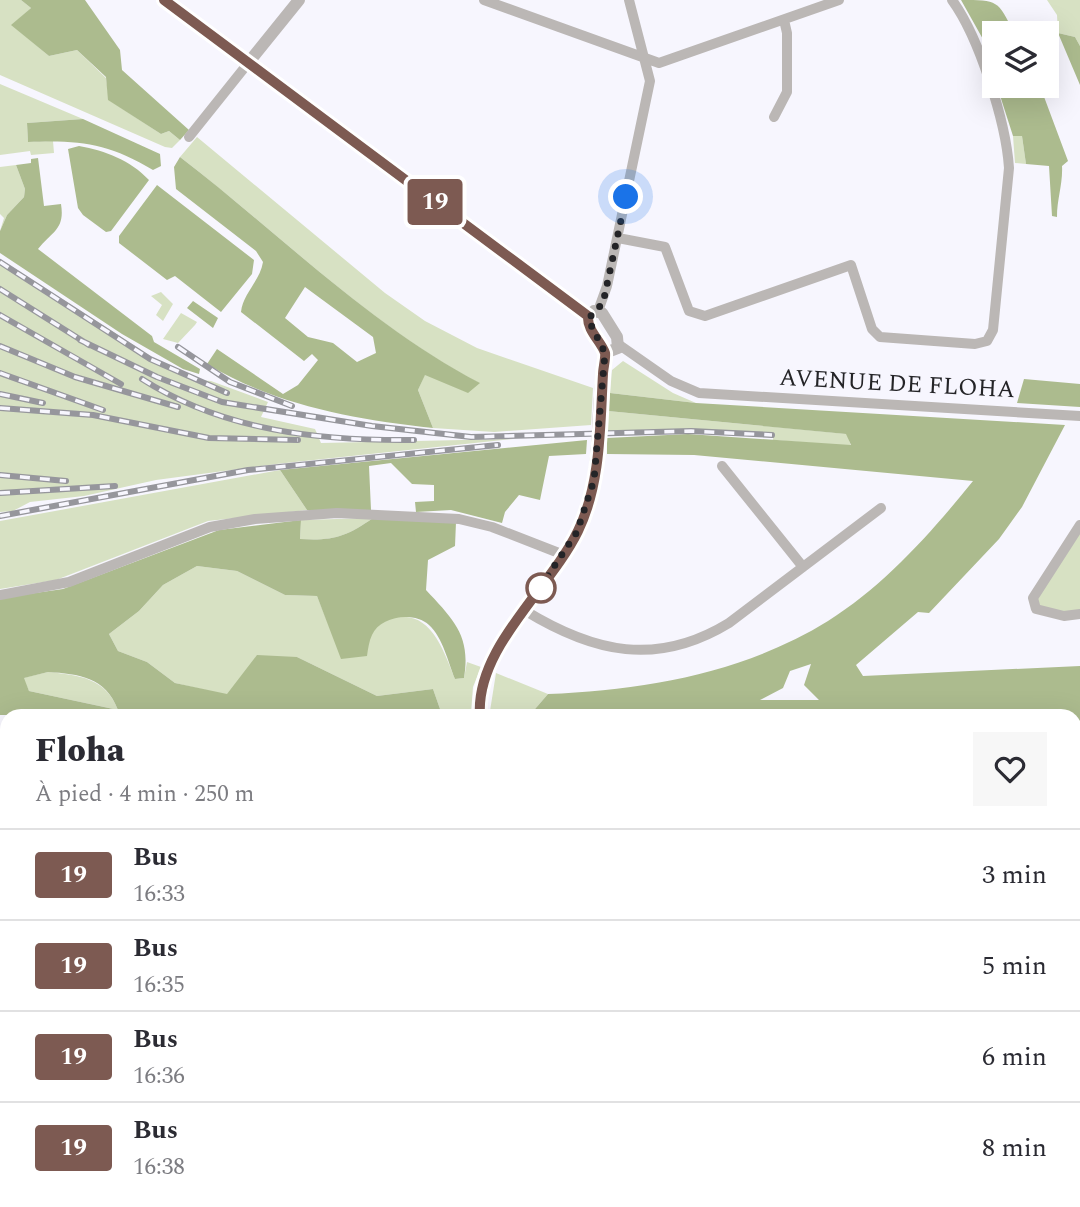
<!DOCTYPE html>
<html lang="fr">
<meta charset="utf-8">
<style>
body{margin:0;font-family:Spectral,serif;background:#f7f7f7;color:#2b2b33;height:100vh;display:flex;flex-direction:column;font-size:26px;white-space:nowrap}
*{box-sizing:border-box;margin:0}
p{font-size:23px;color:#7c7c81}
.icon{flex:none;width:38px;height:38px;fill:none;stroke:currentColor;stroke-width:2;stroke-linecap:round;stroke-linejoin:round}
.map{position:relative;flex:1;overflow:hidden}
.panel{position:absolute;left:0px;top:709px;width:1082px;height:499px;display:flex;flex-direction:column;background:#fff;border-radius:21px 21px 0 0;box-shadow:0 7px 28px #0002}
.panel>*{flex:none}
.badge{padding:0 14px;border-radius:5px;font-size:24px;line-height:46px}
.tools{position:absolute;left:982px;top:21px;display:grid;gap:14px}
.tools a{display:grid;place-items:center;width:77px;height:77px;border-radius:0px;background:#fff;box-shadow:0 7px 28px #0002;font-size:35px}
.you{position:absolute;width:35px;height:35px;margin:-18px;border:5px solid #fff;border-radius:50%;background:#1a73e8;box-shadow:0 0 0 10px #1a73e833}
.map>.badge{position:absolute;translate:-50% -50%;box-shadow:0 0 0 4px #fff}
.round{display:grid;place-items:center;flex:none;width:74px;height:74px;border-radius:0px;background:#f7f7f7}
.overview{display:flex;align-items:center;justify-content:space-between;height:119px;padding:0 35px}
h1{font-size:33px;font-weight:800;line-height:52px}
ul{padding:0;list-style:none}
li{display:flex;align-items:center;gap:21px;height:91px;padding:0 35px;border-top:2px solid #e1e1e2}
li div{flex:1}
li b{display:block;font-size:26px}
li em{font-style:normal}
li .badge{min-width:77px;font-weight:700;text-align:center}
.map>svg:first-child{display:block}
</style>
<div class="map">
<svg width="1080" height="1207" viewBox="0 0 1080 1207">
<rect width="100%" height="100%" fill="#f7f6fe"/>
<!-- green -->
<path fill="#d7e1c3" d="M 0,0 L 21,0 L 31,8 L 12,25 L 49,56 L 77,50 L 106,78 L 109,100 L 161,134 L 169,131 L 180,140 L 172,148 L 165,147 L 0,75 Z
M 1047,0 L 1080,0 L 1080,46 L 1075,37 L 1058,33 L 1057,15 Z
M 0,84 L 83,119 L 27,123 L 28,142 L 53,141 L 54,153 L 31,155 L 30,151 L 0,155 Z
M 1013,136 L 1022,136 L 1026,164 L 1015,163 Z
M 197,137 L 385,293 L 425,321 L 477,348 L 593,388 L 591,425 L 494,432 L 433,428 L 418,390 L 425,374 L 467,392 L 479,383 C 369,325 279,233 180,157 Z
M 16,165 L 25,189 L 24,197 L 7,215 L 0,231 L 4,218 L 0,214 L 0,167 Z
M 0,259 L 163,364 L 200,380 L 211,381 L 268,402 L 261,417 L 315,429 L 321,443 L 513,439 L 276,464 L 156,480 L 84,496 L 30,502 L 13,511 L 0,512 Z
M 161,292 L 173,304 L 163,321 L 156,315 L 162,305 L 151,296 Z
M 181,313 L 197,322 L 195,325 L 178,343 L 163,339 Z
M 623,361 L 673,393 L 696,403 L 610,393 L 612,370 Z
M 608,411 L 847,434 L 851,446 L 773,440 L 773,433 L 668,429 L 607,431 Z
M 280,470 L 307,510 L 208,521 L 56,580 L 0,589 L 0,521 Z
M 373,518 C 346,537 332,541 300,539 L 301,520 Z
M 1080,525 L 1080,614 L 1047,613 L 1033,598 Z
M 197,566 L 237,571 L 285,595 L 317,596 L 342,658 C 352,650 376,624 387,620 C 429,604 443,649 455,679 L 464,678 L 467,662 L 481,667 L 473,687 L 471,713 L 490,711 L 496,673 L 548,694 L 529,716 L 439,716 L 440,709 L 433,689 L 377,696 L 297,657 L 227,695 L 175,683 L 147,662 L 118,651 L 109,634 L 139,611 L 163,585 Z
M 48,672 C 79,675 106,678 118,710 L 29,691 L 23,678 Z
M 7,1182 L 7,1200 L 267,1200 L 286,1207 L 0,1207 L 0,1185 Z"/>
<!-- forest -->
<path fill="#acbb8e" fill-rule="evenodd" d="M 21,0 L 85,0 L 120,50 L 122,70 L 189,130 L 180,140 L 169,131 L 161,134 L 108,100 L 106,77 L 77,50 L 49,56 L 11,25 L 31,8 Z
M 961,0 C 998,0 998,0 1014,33 L 994,33 L 994,75 L 984,41 Z
M 1058,33 L 1075,37 L 1080,46 L 1080,85 Z
M 997,86 L 1040,86 L 1068,161 L 1062,166 C 1063,184 1057,199 1057,217 L 1052,216 L 1049,166 L 1026,164 L 1022,136 L 1013,136 Z
M 83,119 L 160,154 L 161,166 L 153,170 C 108,143 80,140 28,142 L 27,123 Z
M 79,146 C 106,151 130,160 149,180 L 111,231 L 106,232 L 83,215 L 78,208 L 68,149 Z
M 180,157 C 279,233 369,325 480,383 L 468,393 L 425,375 L 418,390 L 433,428 C 354,419 277,406 207,364 L 217,349 L 283,394 L 298,385 L 318,360 L 312,354 L 304,361 L 241,312 C 243,293 260,281 263,262 L 256,251 L 176,189 L 174,167 ZM 305,287 L 373,337 L 376,353 L 357,362 L 333,343 L 308,337 L 285,318 Z
M 38,158 L 44,206 L 61,204 C 65,229 53,231 38,249 L 152,336 L 154,342 L 200,369 L 199,374 L 183,369 L 122,334 L 0,253 L 0,231 L 7,215 L 24,197 L 25,189 L 16,165 L 31,163 L 31,159 Z
M 157,185 L 254,260 L 252,274 L 221,312 L 175,276 L 167,280 L 119,243 L 119,236 Z
M 193,301 L 218,318 L 213,328 L 187,308 Z
M 1024,379 L 1080,384 L 1080,407 L 1017,403 Z
M 610,393 L 696,403 L 1065,425 L 1022,507 L 999,539 L 929,613 L 918,612 L 856,665 L 863,676 L 1080,666 L 1080,723 L 1075,723 L 1074,716 L 529,716 L 548,694 C 645,690 744,673 828,621 C 885,585 931,533 973,481 L 694,455 L 607,454 L 607,438 L 688,434 L 851,445 L 846,434 L 608,411 ZM 811,664 L 804,685 L 819,700 L 760,700 L 783,688 L 790,671 Z
M 587,440 L 586,454 L 549,456 L 540,500 L 519,495 L 505,512 L 502,523 L 451,510 L 416,512 L 415,502 L 434,501 L 434,485 L 412,484 L 391,463 L 369,466 L 371,510 L 307,510 L 280,470 Z
M 373,518 L 456,522 L 455,546 L 428,560 L 426,590 C 454,620 471,636 464,678 L 455,679 C 448,662 443,638 429,625 C 414,611 380,616 372,635 C 369,641 368,649 367,656 L 341,659 L 317,596 L 285,595 L 237,571 L 197,566 L 163,585 L 139,611 L 109,634 L 118,651 L 147,662 L 175,683 L 227,694 L 257,655 L 297,657 L 377,696 L 433,689 L 440,709 L 439,716 L 0,715 L 0,598 L 63,589 L 219,530 L 301,520 L 300,539 C 332,541 346,537 373,518 ZM 48,672 C 79,674 106,677 118,710 L 29,691 L 24,678 Z
M 0,1024 L 7,1033 L 7,1182 L 2,1185 Z"/>
<g fill="none" stroke-linecap="round" stroke-linejoin="round">
<!-- minor -->
<path stroke="#bbb7b5" stroke-width="10" d="M 484,0 L 659,63 L 839,0
M 774,117 L 787,92 L 787,33 L 784,20
M 189,137 L 249,62
M 618,238 L 665,247 L 689,311 L 705,316 L 851,265 L 872,329 L 880,337 L 975,344 L 987,341 L 993,330 L 1009,168 C 1006,122 979,37 952,0
M 598,311 L 607,286 L 650,81 L 629,0
M 618,344 L 671,381 L 699,393 L 1080,416
M 722,466 L 803,567
M 1080,525 L 1033,598 L 1036,609 L 1064,616 L 1080,614
M 0,595 L 69,582 L 210,527 L 255,519 L 337,513 L 459,519 L 492,527 L 564,555
M 524,610 C 594,653 657,667 729,623 L 881,508
M 1074,731 L 1080,731
M 0,800 L 7,803
M 1074,956 L 1080,955
M 1074,1070 L 1080,1070
M 343,1207 L 344,1200
M 935,1207 L 936,1200"/>
<!-- tertiary -->
<path stroke="#bbb7b5" stroke-width="12" d="M 164,0 L 588,316
M 249,62 L 299,0
M 588,316 L 594,311 L 602,313 L 617,337 L 618,348 L 605,353
M 588,316 L 588,323 L 605,353
M 480,716 C 476,652 543,593 573,540 C 606,482 593,416 605,353
M 647,1200 L 654,1207"/>
<defs>
<path id="rail" d="M 0,262 L 150,359 L 227,393
M 0,289 L 89,345
M 0,315 L 121,384
M 80,340 L 157,377 L 222,402 L 372,426 L 471,437 L 691,431 L 772,435
M 0,346 L 75,377 L 178,407
M 178,347 L 230,382 L 292,406
M 0,373 L 103,410
M 142,379 C 223,431 320,441 414,440
M 0,394 L 43,403
M 0,408 L 93,415 L 209,438 L 298,440
M 0,475 L 66,481
M 0,493 L 115,486
M 0,516 L 248,470 L 498,445"/>
</defs>
<!-- rail casing -->
<use href="#rail" stroke="#96969c" stroke-width="6"/>
<!-- rail -->
<use href="#rail" stroke="#f7f6fe" stroke-width="3.5" stroke-dasharray="10" stroke-linecap="butt"/>
</g>
<g fill="none" stroke-linecap="round" stroke-linejoin="round">
<defs>
<path id="line" d="M 164,0 L 588,316 C 587,331 601,341 605,353 C 606,357 603,369 603,374 C 600,426 601,484 578,531 C 550,589 475,648 480,716"/>
</defs>
<!-- line casing -->
<use href="#line" stroke="#fff" stroke-width="16"/>
<!-- line -->
<use href="#line" stroke="#7d5a52" stroke-width="10"/>
<!-- walk -->
<path stroke="#242427" stroke-width="7" stroke-dasharray="0 12.6" d="M 541,588 L 537,592 L 577,532 L 594,480 L 605,353 L 588,319 L 603,303 L 626,197"/>
</g>
<!-- markers -->
<circle fill="#fff" stroke="#7d5a52" stroke-width="3.5" cx="541" cy="588" r="14"/>
<g text-anchor="middle" dominant-baseline="central" stroke-width="7" stroke-linejoin="round" paint-order="stroke">
<!-- street labels -->
<g font-size="24" fill="#242427" stroke="#f7f6fe">
<text transform="translate(897 384) rotate(3)">AVENUE DE FLOHA</text>
</g>
</g>
</svg>
<div class="tools">
<a><svg class="icon" aria-label="layers" viewBox="0 0 24 24"><path d="M12 4l9 5-9 5-9-5zM3 14l9 5 9-5"/></svg></a>
</div>
<div class="you" style="left:626px;top:197px"></div>
<b class="badge" style="left:435px;top:202px;background:#7d5a52;color:#fff">19</b>
<section class="panel">
<div class="overview"><div><h1>Floha</h1><p>À pied · 4 min · 250 m</p></div><a class="round"><svg class="icon" aria-label="heart" viewBox="0 0 24 24"><path d="M12 20l-8-8c-3-5 5-10 8-4 3-6 11-1 8 4z"/></svg></a></div>
<ul>
<li><span class="badge" style="background:#7d5a52;color:#fff">19</span><div><b>Bus</b><p>16:33</p></div><em>3 min</em></li>
<li><span class="badge" style="background:#7d5a52;color:#fff">19</span><div><b>Bus</b><p>16:35</p></div><em>5 min</em></li>
<li><span class="badge" style="background:#7d5a52;color:#fff">19</span><div><b>Bus</b><p>16:36</p></div><em>6 min</em></li>
<li><span class="badge" style="background:#7d5a52;color:#fff">19</span><div><b>Bus</b><p>16:38</p></div><em>8 min</em></li>
</ul>
</section>
</div>
